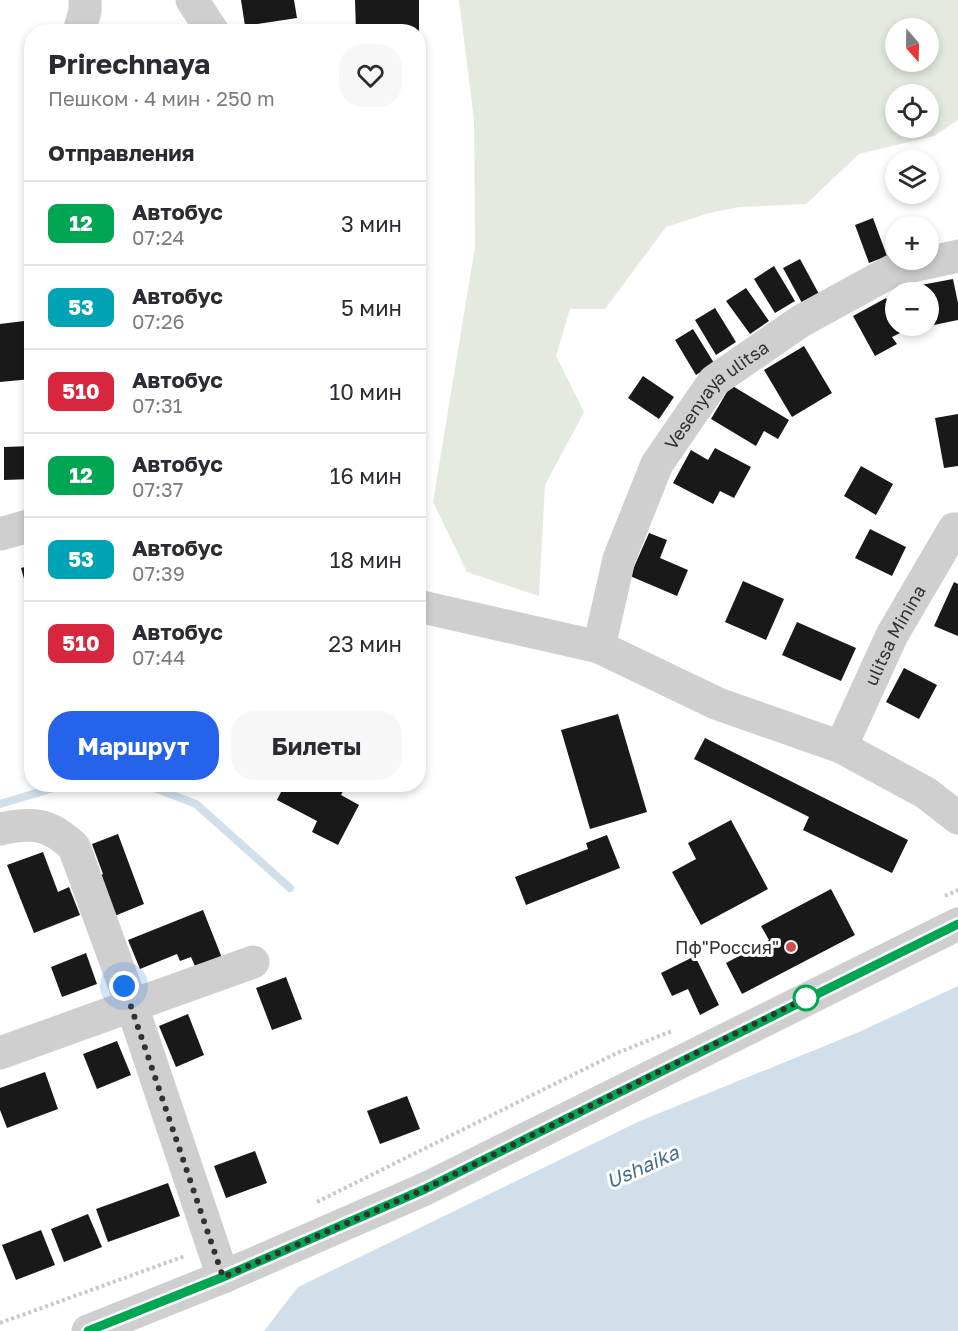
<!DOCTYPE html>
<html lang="ru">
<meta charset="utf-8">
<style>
body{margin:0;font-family:"Golos Text",sans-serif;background:#f7f7f7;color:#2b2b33;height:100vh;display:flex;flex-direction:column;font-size:22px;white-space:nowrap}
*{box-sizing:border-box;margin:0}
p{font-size:20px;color:#7c7c81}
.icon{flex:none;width:33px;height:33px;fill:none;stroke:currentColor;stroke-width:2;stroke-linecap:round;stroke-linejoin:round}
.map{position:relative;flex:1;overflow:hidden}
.drawer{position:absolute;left:24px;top:24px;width:402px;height:768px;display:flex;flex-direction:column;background:#fff;border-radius:24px;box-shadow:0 3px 9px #0003}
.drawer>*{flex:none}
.badge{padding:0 12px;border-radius:9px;font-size:21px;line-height:39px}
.needle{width:39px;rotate:160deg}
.tools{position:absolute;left:885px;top:18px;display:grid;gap:12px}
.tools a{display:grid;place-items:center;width:54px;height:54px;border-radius:50%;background:#fff;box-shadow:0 3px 9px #0003;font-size:30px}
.you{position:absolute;width:30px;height:30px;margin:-15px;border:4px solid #fff;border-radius:50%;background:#1a73e8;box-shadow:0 0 0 9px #1a73e833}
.map>.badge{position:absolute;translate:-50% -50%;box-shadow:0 0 0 3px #fff}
h2{padding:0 24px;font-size:22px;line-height:54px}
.round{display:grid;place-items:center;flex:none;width:63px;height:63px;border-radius:24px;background:#f7f7f7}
.summary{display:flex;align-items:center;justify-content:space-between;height:102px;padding:0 24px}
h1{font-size:28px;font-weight:700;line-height:45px}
.action{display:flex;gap:12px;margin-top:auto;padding:12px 24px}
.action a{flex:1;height:69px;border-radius:24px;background:#2563eb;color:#fff;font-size:24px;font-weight:700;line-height:69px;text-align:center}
.action a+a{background:#f7f7f7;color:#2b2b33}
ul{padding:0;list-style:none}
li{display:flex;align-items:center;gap:18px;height:84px;padding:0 24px;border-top:2px solid #e1e1e2}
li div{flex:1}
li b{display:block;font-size:22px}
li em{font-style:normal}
li .badge{min-width:66px;font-weight:700;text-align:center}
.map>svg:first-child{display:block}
</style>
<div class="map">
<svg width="958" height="1331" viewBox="0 0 958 1331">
<rect width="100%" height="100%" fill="#fff"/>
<!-- green -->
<path fill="#e4eadf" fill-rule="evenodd" d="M 459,0 L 958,0 L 958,120 L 934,136 L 859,154 L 806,204 L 739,207 L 709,213 L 666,227 L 605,309 L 570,309 L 556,356 L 584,412 L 545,485 L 539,596 L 467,572 L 433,502 L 475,247 L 474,120 ZM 896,28 L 928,28 L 928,62 L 896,62 ZM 896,94 L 928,94 L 928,128 L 896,128 Z"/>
<!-- water -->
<path fill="#d1dfea" d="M 958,986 L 958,1331 L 264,1331 L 298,1287 L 640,1121 L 859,1032 Z"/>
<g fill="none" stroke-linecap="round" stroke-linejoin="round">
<!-- stream -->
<path stroke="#d1dfea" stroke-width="8" d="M 144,784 L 196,804 L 290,888
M 0,804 L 67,784"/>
</g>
<!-- building -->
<path fill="#191919" d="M 241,0 L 294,0 L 297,18 L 245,26 Z
M 355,0 L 419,0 L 419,32 L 356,32 Z
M 873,218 L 887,256 L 869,263 L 855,225 Z
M 800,259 L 819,294 L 802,303 L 783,268 Z
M 774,266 L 795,301 L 775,313 L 754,279 Z
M 953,279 L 958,303 L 958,320 L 929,326 L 928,292 L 922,292 L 921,285 Z
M 746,288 L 769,321 L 750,334 L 726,301 Z
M 886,298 L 896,315 L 896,326 L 901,326 L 904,331 L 892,337 L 897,344 L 875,356 L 853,316 Z
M 715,308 L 736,342 L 716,355 L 695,320 Z
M 32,320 L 32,379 L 0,382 L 0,324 Z
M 693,329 L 714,363 L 696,375 L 675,340 Z
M 804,346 L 832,393 L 792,417 L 764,370 Z
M 643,376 L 674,397 L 659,419 L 628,398 Z
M 731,385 L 789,420 L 778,439 L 764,431 L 756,446 L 711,419 Z
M 958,414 L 958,466 L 944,468 L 935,418 Z
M 32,446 L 32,479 L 4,480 L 4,447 Z
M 715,448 L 751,467 L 734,498 L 720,491 L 713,504 L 673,483 L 691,450 L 708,460 Z
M 861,466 L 893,484 L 876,515 L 844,496 Z
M 870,529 L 906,547 L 892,576 L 855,558 Z
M 649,533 L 667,540 L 660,558 L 688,570 L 677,596 L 630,576 Z
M 32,565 L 32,604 L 31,604 L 21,568 Z
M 743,581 L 784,599 L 766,640 L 725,622 Z
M 954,582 L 958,584 L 958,636 L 934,626 Z
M 797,622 L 856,648 L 841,681 L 782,655 Z
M 904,668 L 937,685 L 919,719 L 886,702 Z
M 618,714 L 647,812 L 590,829 L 561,730 Z
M 705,738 L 908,840 L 892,873 L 803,830 L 809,817 L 694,759 Z
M 285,784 L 347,784 L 341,795 L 359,805 L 338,845 L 312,832 L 317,821 L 277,800 Z
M 731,820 L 768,889 L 701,925 L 672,872 L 696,859 L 688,843 Z
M 118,834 L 144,904 L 112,917 L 97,877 L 103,874 L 92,844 Z
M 607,835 L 620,868 L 526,905 L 515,877 L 588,849 L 586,843 Z
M 43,852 L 58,892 L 69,887 L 80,915 L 34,933 L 7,865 Z
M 831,889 L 855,935 L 742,994 L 726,963 L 769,940 L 761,926 Z
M 203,910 L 224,963 L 198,973 L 191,957 L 180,961 L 177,954 L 140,969 L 128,940 Z
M 86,953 L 97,984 L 62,997 L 51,967 Z
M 695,956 L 719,1005 L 700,1015 L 688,989 L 672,996 L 661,973 Z
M 286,977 L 302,1019 L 272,1030 L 256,988 Z
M 188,1014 L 204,1055 L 176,1067 L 159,1026 Z
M 117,1041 L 131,1075 L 97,1089 L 83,1054 Z
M 45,1072 L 58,1109 L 7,1128 L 0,1110 L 0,1088 Z
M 407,1096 L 420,1129 L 380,1144 L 367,1111 Z
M 255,1151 L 267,1183 L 226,1198 L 214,1166 Z
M 168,1183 L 180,1216 L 108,1242 L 96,1209 Z
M 88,1214 L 102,1247 L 64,1262 L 51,1229 Z
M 41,1230 L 55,1265 L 16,1280 L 2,1245 Z"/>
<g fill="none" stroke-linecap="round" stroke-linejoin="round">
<!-- path -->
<path stroke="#c9c9c9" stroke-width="4" stroke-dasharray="3 3" stroke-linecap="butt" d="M 945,896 L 958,890
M 317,1202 L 617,1053 L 672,1031
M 0,1323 L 185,1256"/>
<!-- minor -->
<g stroke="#cfcfcf" stroke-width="33">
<path d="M 192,0 L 213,32"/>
<path d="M 79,32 L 85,11 L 85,0"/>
<path d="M 0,534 L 32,525"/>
<path d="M 418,606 L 599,647 L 718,704 L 841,747 L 926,793 L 958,818"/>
<path id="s1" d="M 599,647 L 619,559 L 657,464 L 714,381 L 801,321 L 894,270 L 958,256"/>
<path id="s2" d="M 841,747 L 892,635 L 954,529 L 958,529"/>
<path d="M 0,829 C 33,822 49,823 74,847 L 132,1006 L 223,1277"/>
<path d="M 0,1053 L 253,962"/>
<path d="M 88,1331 L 223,1277 L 425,1189 L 958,924"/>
</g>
</g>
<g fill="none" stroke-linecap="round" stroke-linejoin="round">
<defs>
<path id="line" d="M 88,1331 L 223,1277 L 425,1189 L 958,924"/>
</defs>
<!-- line casing -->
<use href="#line" stroke="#fff" stroke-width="14"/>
<!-- line -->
<use href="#line" stroke="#00a651" stroke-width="9"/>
<!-- walk -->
<path stroke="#323232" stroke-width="6" stroke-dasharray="0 10.8" d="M 124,986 L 223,1277 L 425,1189 L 806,998"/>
</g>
<!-- markers -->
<circle fill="#d24b4d" stroke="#fff" stroke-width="2" cx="791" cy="947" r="6"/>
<circle fill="#fff" stroke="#00a651" stroke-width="3" cx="806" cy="998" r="12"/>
<g text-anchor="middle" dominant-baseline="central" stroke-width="6" stroke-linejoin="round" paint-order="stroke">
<!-- street labels -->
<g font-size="18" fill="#323232" stroke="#fff">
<text stroke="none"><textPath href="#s1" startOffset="285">Vesenyaya ulitsa</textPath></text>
<text stroke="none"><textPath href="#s2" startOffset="124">ulitsa Minina</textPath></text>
</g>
<!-- poi labels -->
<g font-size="18" fill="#323232" stroke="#fff" text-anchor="end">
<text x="779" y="947">Пф"Россия"</text>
</g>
<!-- water labels -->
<g font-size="20" font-style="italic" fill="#486e8b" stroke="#fff">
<text transform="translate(642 1166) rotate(-24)">Ushaika</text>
</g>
</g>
</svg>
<div class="tools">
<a><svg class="needle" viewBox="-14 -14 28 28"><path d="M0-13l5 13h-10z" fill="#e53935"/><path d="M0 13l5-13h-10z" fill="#7c7c81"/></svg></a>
<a><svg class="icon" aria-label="locate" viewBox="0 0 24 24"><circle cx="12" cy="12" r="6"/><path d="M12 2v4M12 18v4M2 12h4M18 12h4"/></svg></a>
<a><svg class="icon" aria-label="layers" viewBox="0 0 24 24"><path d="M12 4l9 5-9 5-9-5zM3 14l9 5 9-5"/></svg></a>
<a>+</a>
<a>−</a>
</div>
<div class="you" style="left:124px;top:986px"></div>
<section class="drawer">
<div class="summary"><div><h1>Prirechnaya</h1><p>Пешком · 4 мин · 250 m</p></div><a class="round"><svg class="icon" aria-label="heart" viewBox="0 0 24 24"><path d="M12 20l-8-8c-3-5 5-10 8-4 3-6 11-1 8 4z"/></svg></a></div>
<h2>Отправления</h2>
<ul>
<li><span class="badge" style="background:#00a651;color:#fff">12</span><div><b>Автобус</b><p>07:24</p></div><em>3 мин</em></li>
<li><span class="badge" style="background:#00a3b4;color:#fff">53</span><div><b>Автобус</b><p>07:26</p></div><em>5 мин</em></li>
<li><span class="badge" style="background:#d7263d;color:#fff">510</span><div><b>Автобус</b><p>07:31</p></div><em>10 мин</em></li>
<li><span class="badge" style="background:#00a651;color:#fff">12</span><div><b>Автобус</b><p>07:37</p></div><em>16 мин</em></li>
<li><span class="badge" style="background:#00a3b4;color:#fff">53</span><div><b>Автобус</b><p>07:39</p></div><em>18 мин</em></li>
<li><span class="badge" style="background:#d7263d;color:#fff">510</span><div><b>Автобус</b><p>07:44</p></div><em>23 мин</em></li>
</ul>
<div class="action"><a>Маршрут</a><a>Билеты</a></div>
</section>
</div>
